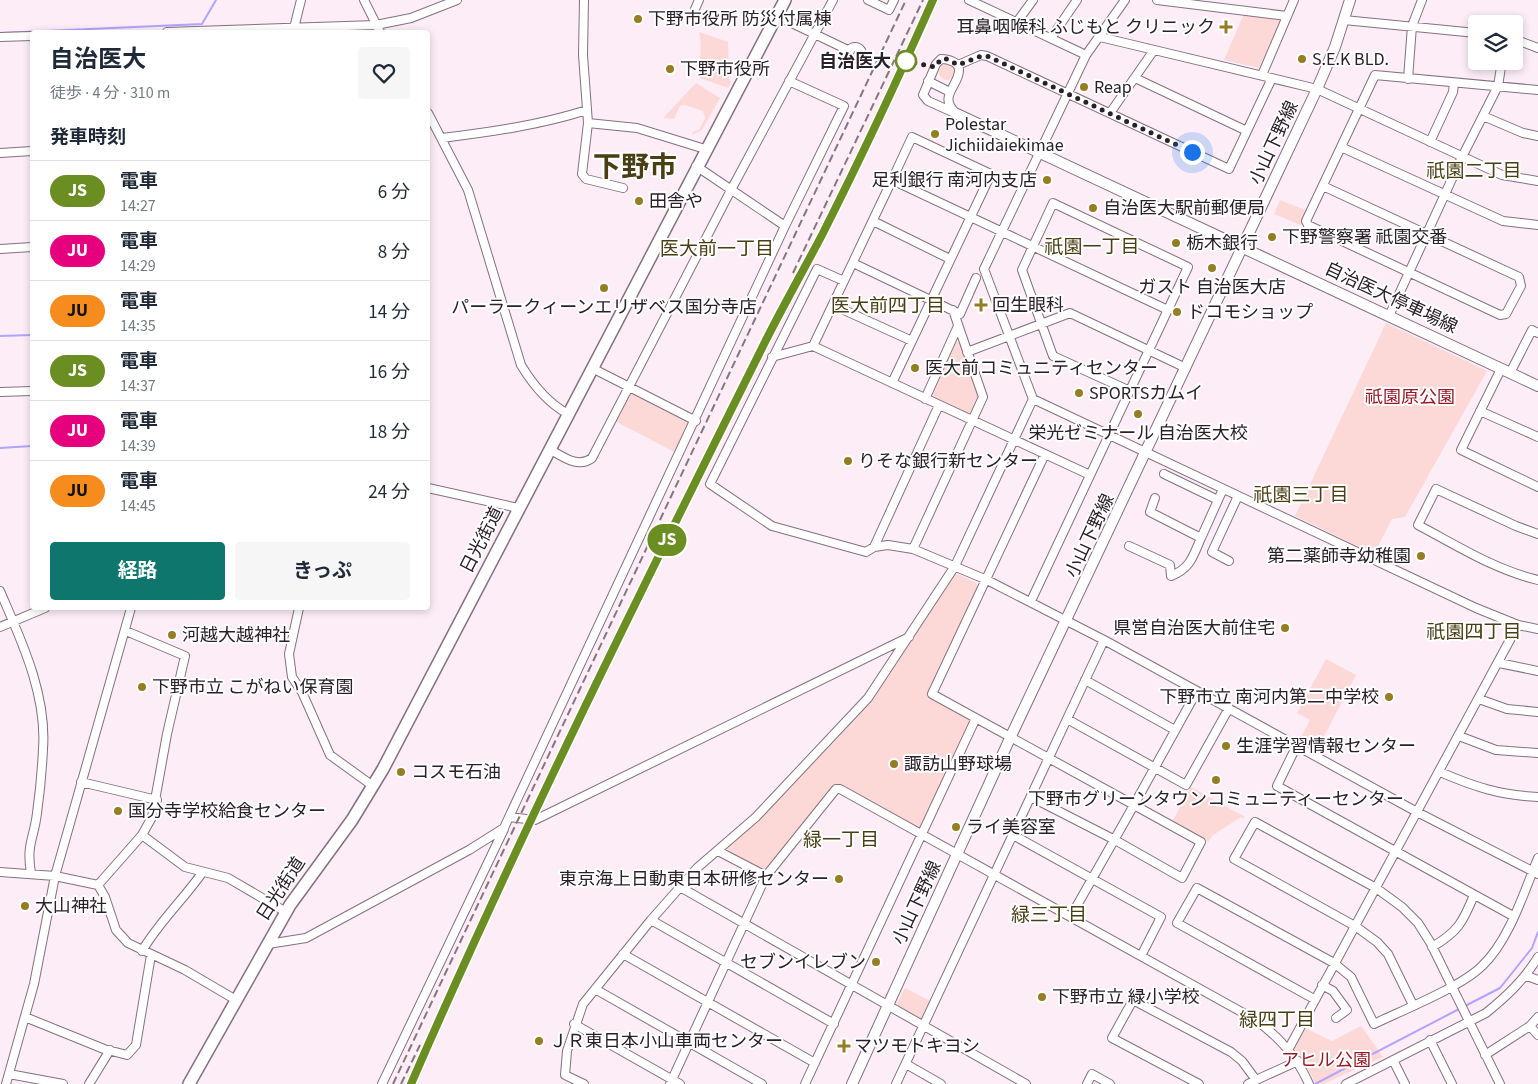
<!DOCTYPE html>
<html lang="ja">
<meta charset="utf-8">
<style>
body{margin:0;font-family:"Source Sans 3","Noto Sans JP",sans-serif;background:#f6f6f7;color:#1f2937;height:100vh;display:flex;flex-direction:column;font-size:19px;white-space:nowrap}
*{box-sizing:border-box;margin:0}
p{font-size:16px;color:#747a83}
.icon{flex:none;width:28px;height:28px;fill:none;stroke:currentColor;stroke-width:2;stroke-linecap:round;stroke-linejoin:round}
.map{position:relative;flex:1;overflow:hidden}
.drawer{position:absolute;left:30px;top:30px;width:400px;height:580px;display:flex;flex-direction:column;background:#fff;border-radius:5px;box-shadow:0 2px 8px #0003}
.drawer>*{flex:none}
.badge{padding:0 10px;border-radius:16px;font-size:18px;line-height:32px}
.buttons{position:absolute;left:1468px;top:15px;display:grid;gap:10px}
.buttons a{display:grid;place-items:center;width:55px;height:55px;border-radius:5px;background:#fff;box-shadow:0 2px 8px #0003;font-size:25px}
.you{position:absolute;width:25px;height:25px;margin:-12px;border:4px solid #fff;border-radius:50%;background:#1a73e8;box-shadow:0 0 0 8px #1a73e833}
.map>.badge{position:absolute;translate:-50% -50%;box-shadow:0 0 0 2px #fff}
h2{padding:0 20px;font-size:19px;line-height:45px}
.round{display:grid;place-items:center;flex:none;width:52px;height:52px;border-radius:5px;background:#f6f6f7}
.head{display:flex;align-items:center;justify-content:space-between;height:85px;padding:0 20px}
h1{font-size:24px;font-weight:700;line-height:38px}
.cta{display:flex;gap:10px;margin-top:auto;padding:10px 20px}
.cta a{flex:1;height:58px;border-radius:5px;background:#0f766e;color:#fff;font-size:20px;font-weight:700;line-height:58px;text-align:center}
.cta a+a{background:#f6f6f7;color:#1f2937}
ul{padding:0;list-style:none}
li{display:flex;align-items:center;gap:15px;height:60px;padding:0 20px;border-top:1px solid #e0e1e3}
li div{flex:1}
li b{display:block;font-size:19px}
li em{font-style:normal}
li .badge{min-width:55px;font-weight:700;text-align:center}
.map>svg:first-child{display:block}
</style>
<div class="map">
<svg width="1538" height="1084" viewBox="0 0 1538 1084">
<rect width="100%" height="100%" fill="#fcedf7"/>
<!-- green -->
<path fill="#fcd9d6" d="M 1244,14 L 1279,18 L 1281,22 L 1259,68 L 1224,60 Z
M 699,32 L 728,42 L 729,79 L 731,82 L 728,88 L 700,78 C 698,62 703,48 699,32 Z
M939 72a8 8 0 1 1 16 0a8 8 0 1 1-16 0Z
M 696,83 L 720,98 L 702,130 L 692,135 L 694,131 L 699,130 L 705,118 L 703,111 L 685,105 L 680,106 L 674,119 L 663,118 Z
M 1280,200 L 1308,211 L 1301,225 L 1274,214 Z
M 1386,323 L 1487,371 L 1405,517 L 1392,519 L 1374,554 L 1295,516 Z
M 955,342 L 960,342 L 980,397 L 972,414 L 968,415 L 932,399 L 931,394 Z
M 633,393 L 690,421 L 678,454 L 615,421 L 629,394 Z
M 958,574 L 976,583 L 978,587 L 928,696 L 969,718 L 971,723 L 922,826 L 917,828 L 837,784 L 768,870 L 762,871 L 728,851 L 727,846 L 845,727 L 953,575 Z
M 1326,659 L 1356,675 L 1319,746 L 1301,737 L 1310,720 L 1297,713 Z
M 1191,787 L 1245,817 L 1242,819 L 1241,817 L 1213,835 L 1208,842 L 1172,822 Z
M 905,988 L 932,1002 L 924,1018 L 919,1019 L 899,1008 L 897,1003 Z
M 1361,1026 L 1383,1057 L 1323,1084 L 1316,1084 L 1303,1060 L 1293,1049 L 1305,1028 L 1332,1041 Z"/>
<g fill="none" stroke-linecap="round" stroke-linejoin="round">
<!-- stream -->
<path stroke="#b1a3fe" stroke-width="2" d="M 0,33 L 202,24 L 216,0
M 0,336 L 32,335
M 0,448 L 32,446
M 1465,1006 L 1500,988 L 1532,948 L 1538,932
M 1315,1084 L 1461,1008"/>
<defs>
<path id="minor" d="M 364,0 L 380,32
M 584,0 L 583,55 L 588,123 L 637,128 L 705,149
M 868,0 L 889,10 L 894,0
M 969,0 L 1086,55
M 1125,0 L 1086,55 L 984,269 L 1033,399 L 1476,608 L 1518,625 L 1538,629
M 1157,0 L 1287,16
M 695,9 L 699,0
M 777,16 L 850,51
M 1344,20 L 1476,33
M 1017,22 L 1033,0
M 167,32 L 376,25 L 411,18 L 457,0
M 293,32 L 301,0
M 0,37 L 32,36
M 1100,37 L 1317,89 L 1502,175 L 1538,181
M 1051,38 L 1077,0
M 1514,39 L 1538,48
M848 54a7 7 0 1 1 14 0a7 7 0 1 1-14 0Z
M 941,59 C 948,59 960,62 959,71 C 958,87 937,97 957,114 L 928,101 L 923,95 L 936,64 Z
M 958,65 L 981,55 L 987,56 L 1229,169 L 1272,78
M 1262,75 L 1294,0
M 1135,78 L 1247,131
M 1408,79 L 1412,26 L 1422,0
M 928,81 L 950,92
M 428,113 L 468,190 L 521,365 C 533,385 548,403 568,414
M 1110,113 L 1154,50
M 1483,116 L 1523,133 L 1538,136
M 588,123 L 582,174 L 586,179 L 623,188
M 442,138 C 491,132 540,125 587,110
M 1430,142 L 1453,92 L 1454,83
M 1341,147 L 1503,221 L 1538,225
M 0,153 L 32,151
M 696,166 L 785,226
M 892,180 L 912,137 L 991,174 L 892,383
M 1323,186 L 1519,277 L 1521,286 L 1506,314 L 1500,315 L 1308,225 L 1306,221 L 1375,75 L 1538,90
M 873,221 L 950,259
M 0,249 L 32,247
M 853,263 L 960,314 L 976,278
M 844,281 L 817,269 L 710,484 L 772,526 L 866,552 L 874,547 L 888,545 L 913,549 L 987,580 L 1104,640 L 1417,812 L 1538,874
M 833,305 L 912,341
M 1389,316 L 1462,157 L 1498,86 L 1502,61
M 813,346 L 892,180 L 1168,310
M 967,352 L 1070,313 L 1186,368
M 772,357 L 813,346 L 1090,475
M 592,368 L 696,421
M 1501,369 L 1461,450 L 1538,487
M 1510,373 L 1532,330 L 1538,333
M 0,392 L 32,391
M 925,399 L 958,326
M 1480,411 L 1538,437
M 549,449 C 562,456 578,469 592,458 L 731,190 L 833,0
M 1045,454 L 932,694 L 1134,805 L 1197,691
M 1164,474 L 1218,500
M 428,488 L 518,508
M 1155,498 L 1150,512 L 1201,538 L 1223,489
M 1538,534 L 1516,526 L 1436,489 L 1418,525 C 1456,545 1495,570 1538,580
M 1129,546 L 1170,565 L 1171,576 C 1191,568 1193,556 1201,538
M 874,547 L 939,405
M 913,549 L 983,397 L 953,310
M 1229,561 L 1212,552 L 1238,496
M 0,591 C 21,640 47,694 43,749 C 42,770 40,792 37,813 C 34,839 26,844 31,873
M 1031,601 C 1083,490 1136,379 1188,267 L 1053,203 L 1022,270 L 1053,356 L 1130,391
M 299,608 L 289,654 L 292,677 L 302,692 L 330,755 L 373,786
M 0,627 L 45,608
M 126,631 L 185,656 L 167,734 L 152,817 L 142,835
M 1499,663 L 1538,671
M 1085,680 L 1175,730
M 1479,699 L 1507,709 L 1538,712
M 1067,719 L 1186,785 L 1229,708
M 1459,736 L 1496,750 L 1538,753
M 1297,745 L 1277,786 L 1513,916
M 1440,772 C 1475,787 1499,795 1538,797
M 81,782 L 157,800
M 1031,797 L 1115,840 L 1182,878 L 1201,842 L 1134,805 C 1113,842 1092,879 1071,916
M 509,817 L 785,226 L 844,106 L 789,81
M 1013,835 L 1161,917 L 1141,956
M 718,851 L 766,876
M 0,872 L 55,876 L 98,885 L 105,897 L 116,930 L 128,943 L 185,970 L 236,1000
M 98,885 L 142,835 L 185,867 L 228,878 L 286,912
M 680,887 L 1026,1084
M 651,920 L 834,1024
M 268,944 L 306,938 L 469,850 L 504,828 L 509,817 L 535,820 L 909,637
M 1432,947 C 1458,932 1463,922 1474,895
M 142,951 C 159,922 183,900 202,873
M 623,954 L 815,1063
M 1527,976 L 1538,980
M 1322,985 L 1333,991 L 1347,1010 L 1336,1018
M 595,989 L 762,1084
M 1314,999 L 1177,923 L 1197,888 L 1334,963 L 1351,977 L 1374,1024 C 1403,1010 1461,987 1482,966 C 1509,941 1524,892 1538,858
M 1413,1005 L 1388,954 L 1377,942 L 1355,926 L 1234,859 L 1255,822 L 1376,888 L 1402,907 L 1418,923 L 1430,942 L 1500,1084
M 25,1017 L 104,1049 L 127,1055 L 136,1045 L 151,955
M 1538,1017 L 1530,1026 L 1538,1035
M 574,1024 L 680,1084
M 1430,1040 L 1452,1084
M 1288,1050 L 1518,625
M 1485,1055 L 1530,1026
M 1393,1060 L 1405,1084
M 906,1064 L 941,1084
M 9,1074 L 63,1084
M 1256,1080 L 1298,1061
M 6,1084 L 34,984 L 55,876 L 131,608
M 89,1084 L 110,1050
M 382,1084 L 504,829
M 584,1084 L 565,1075 L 567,1051 L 583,1004 L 651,920 L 697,868 L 756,817 L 868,698 L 955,566 L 1033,399
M 670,1084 L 766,876 L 836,789 L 840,789 L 1256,1020 C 1280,1038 1297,1057 1309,1084
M 805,1084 L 976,718
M 896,1084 L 1104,640
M 1087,1084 L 1092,1074 L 1110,1084
M 1199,1084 L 1112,1038 L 1133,1000 L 1231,1052 L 1242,1061 L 1256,1080 L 1248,1084
M 1346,1084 L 1486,1013 C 1507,996 1524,980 1538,957"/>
<path id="major" d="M 957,114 L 1538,386
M 852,1084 L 1011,736 L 1317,89 L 1335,47 L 1350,0"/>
<path id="highway" d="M 189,1084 L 290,905 L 352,820 L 383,769 L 785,0"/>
</defs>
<!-- minor casing -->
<use href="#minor" stroke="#867080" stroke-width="10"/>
<!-- major casing -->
<use href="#major" stroke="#867080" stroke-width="12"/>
<!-- highway casing -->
<use href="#highway" stroke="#867080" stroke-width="14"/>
<!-- minor -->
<use href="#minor" stroke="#fff" stroke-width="8"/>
<!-- major -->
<use href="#major" stroke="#fff" stroke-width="10"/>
<!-- highway -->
<use href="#highway" stroke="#fff" stroke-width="11"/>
<!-- rail -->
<path stroke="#847880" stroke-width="2" stroke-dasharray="8 4" stroke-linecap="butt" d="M 793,273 L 923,0
M 393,1084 L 906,0
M 401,1084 L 420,1045
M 411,1084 C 521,831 645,584 768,336 C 785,302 804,269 822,235 C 861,158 898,79 933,0"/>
</g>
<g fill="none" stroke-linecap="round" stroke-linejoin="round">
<defs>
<path id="line" d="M 411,1084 C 520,833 643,587 765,342 C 783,306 803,271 822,235 C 861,158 898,79 933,0"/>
</defs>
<!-- line casing -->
<use href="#line" stroke="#fff" stroke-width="11"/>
<!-- line -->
<use href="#line" stroke="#6b8e23" stroke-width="8"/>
<!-- walk -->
<path stroke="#2a2128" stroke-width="5" stroke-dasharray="0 9" d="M 906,61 L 935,67 L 941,59 L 947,59 L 958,65 L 981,56 L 987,56 L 1192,152"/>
</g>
<!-- markers -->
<g fill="#957d24" stroke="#fff" stroke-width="2">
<circle cx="638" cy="19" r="5"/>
<path d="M1223.5 19.5h5v5h5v5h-5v5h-5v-5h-5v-5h5z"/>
<circle cx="1302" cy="59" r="5"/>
<circle cx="670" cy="69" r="5"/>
<circle cx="1084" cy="87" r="5"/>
<circle cx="935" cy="134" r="5"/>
<circle cx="1047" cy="180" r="5"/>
<circle cx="639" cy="201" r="5"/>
<circle cx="1093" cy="208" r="5"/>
<circle cx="1272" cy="237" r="5"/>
<circle cx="1176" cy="243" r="5"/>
<circle cx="1212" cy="268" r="5"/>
<circle cx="604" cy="288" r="5"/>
<path d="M978.5 297.5h5v5h5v5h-5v5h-5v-5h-5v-5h5z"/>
<circle cx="1177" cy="312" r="5"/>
<circle cx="915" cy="368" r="5"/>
<circle cx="1079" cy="393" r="5"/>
<circle cx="1138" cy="414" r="5"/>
<circle cx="848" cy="461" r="5"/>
<circle cx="1421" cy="556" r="5"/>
<circle cx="1285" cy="628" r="5"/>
<circle cx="172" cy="635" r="5"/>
<circle cx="142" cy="687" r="5"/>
<circle cx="1389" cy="697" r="5"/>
<circle cx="1226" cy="746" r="5"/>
<circle cx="894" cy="764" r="5"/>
<circle cx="401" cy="772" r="5"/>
<circle cx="1216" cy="780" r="5"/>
<circle cx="118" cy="811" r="5"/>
<circle cx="956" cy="827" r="5"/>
<circle cx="839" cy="879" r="5"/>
<circle cx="25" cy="906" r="5"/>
<circle cx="876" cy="962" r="5"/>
<circle cx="1042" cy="997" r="5"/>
<circle cx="539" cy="1041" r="5"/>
<path d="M841.5 1038.5h5v5h5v5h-5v5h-5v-5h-5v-5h5z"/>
</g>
<circle fill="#fff" stroke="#6b8e23" stroke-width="2.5" cx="906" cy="61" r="10"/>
<g text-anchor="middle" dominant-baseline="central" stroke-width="4" stroke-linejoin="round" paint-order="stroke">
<!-- poi labels -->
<g font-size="18" fill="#2a2128" stroke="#fff" text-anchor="start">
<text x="648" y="19">下野市役所 防災付属棟</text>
<text x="1215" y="27" text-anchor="end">耳鼻咽喉科 ふじもと クリニック</text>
<text x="1312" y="59">S.E.K BLD.</text>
<text x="680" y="69">下野市役所</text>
<text x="1094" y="87">Reap</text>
<text x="945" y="124">Polestar<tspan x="945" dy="21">Jichiidaiekimae</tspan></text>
<text x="1037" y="180" text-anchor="end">足利銀行 南河内支店</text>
<text x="649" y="201">田舎や</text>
<text x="1103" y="208">自治医大駅前郵便局</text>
<text x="1282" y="237">下野警察署 祇園交番</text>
<text x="1186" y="243">栃木銀行</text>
<text x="1212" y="287" text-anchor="middle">ガスト 自治医大店</text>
<text x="992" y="305">回生眼科</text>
<text x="604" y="307" text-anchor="middle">パーラークィーンエリザベス国分寺店</text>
<text x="1187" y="312">ドコモショップ</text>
<text x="925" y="368">医大前コミュニティセンター</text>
<text x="1089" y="393">SPORTSカムイ</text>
<text x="1138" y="433" text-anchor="middle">栄光ゼミナール 自治医大校</text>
<text x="858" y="461">りそな銀行新センター</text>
<text x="1411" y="556" text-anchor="end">第二薬師寺幼稚園</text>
<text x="1275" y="628" text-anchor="end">県営自治医大前住宅</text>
<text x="182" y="635">河越大越神社</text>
<text x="152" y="687">下野市立 こがねい保育園</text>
<text x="1379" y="697" text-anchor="end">下野市立 南河内第二中学校</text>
<text x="1236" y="746">生涯学習情報センター</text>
<text x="904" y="764">諏訪山野球場</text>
<text x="411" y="772">コスモ石油</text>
<text x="1216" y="799" text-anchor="middle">下野市グリーンタウンコミュニティーセンター</text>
<text x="128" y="811">国分寺学校給食センター</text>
<text x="966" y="827">ライ美容室</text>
<text x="829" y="879" text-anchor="end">東京海上日動東日本研修センター</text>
<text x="35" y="906">大山神社</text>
<text x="866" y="962" text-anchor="end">セブンイレブン</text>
<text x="1052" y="997">下野市立 緑小学校</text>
<text x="549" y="1041">ＪＲ東日本小山車両センター</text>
<text x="854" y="1046">マツモトキヨシ</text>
</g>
<!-- stop labels -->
<g font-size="18" font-weight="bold" fill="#2a2128" stroke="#fff" text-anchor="end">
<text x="891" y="61">自治医大</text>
</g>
<!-- street labels -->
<g font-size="18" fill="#2a2128" stroke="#fff">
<text transform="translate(1274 143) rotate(-65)">小山下野線</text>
<text transform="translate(1391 298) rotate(25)">自治医大停車場線</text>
<text transform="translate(1090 536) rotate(-65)">小山下野線</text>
<text transform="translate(482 540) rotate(-63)">日光街道</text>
<text transform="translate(281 889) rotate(-57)">日光街道</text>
<text transform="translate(917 903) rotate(-65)">小山下野線</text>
</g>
<!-- park labels -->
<g font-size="18" fill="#961924" stroke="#fff">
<text x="1410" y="397">祇園原公園</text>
<text x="1326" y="1060">アヒル公園</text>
</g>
<!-- neighbourhood labels -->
<g font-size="19" fill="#4a3e15" stroke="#fff">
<text x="1474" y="171">祇園二丁目</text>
<text x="1092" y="247">祇園一丁目</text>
<text x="717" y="249">医大前一丁目</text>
<text x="888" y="306">医大前四丁目</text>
<text x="1301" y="495">祇園三丁目</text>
<text x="1474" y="632">祇園四丁目</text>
<text x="841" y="840">緑一丁目</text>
<text x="1049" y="915">緑三丁目</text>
<text x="1277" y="1020">緑四丁目</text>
</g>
<!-- town labels -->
<g font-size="28" font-weight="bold" fill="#4a3e15" stroke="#fff">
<text x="635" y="167">下野市</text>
</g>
</g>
</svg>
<div class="buttons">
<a><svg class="icon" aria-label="layers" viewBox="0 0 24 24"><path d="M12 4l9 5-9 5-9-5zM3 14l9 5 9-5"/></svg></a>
</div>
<div class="you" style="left:1192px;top:152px"></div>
<b class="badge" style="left:667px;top:540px;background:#6b8e23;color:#fff">JS</b>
<section class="drawer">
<div class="head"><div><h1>自治医大</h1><p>徒歩 · 4 分 · 310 m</p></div><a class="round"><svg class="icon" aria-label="heart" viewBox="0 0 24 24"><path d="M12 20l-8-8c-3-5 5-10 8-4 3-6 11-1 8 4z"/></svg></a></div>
<h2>発車時刻</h2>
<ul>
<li><span class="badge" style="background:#6b8e23;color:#fff">JS</span><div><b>電車</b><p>14:27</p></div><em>6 分</em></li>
<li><span class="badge" style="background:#e6007e;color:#fff">JU</span><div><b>電車</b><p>14:29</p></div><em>8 分</em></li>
<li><span class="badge" style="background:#f68b1e;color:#111">JU</span><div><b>電車</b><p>14:35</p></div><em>14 分</em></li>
<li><span class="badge" style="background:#6b8e23;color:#fff">JS</span><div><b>電車</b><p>14:37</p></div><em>16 分</em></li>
<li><span class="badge" style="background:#e6007e;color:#fff">JU</span><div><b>電車</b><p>14:39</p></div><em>18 分</em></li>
<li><span class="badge" style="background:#f68b1e;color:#111">JU</span><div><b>電車</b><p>14:45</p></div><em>24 分</em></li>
</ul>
<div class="cta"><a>経路</a><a>きっぷ</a></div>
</section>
</div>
